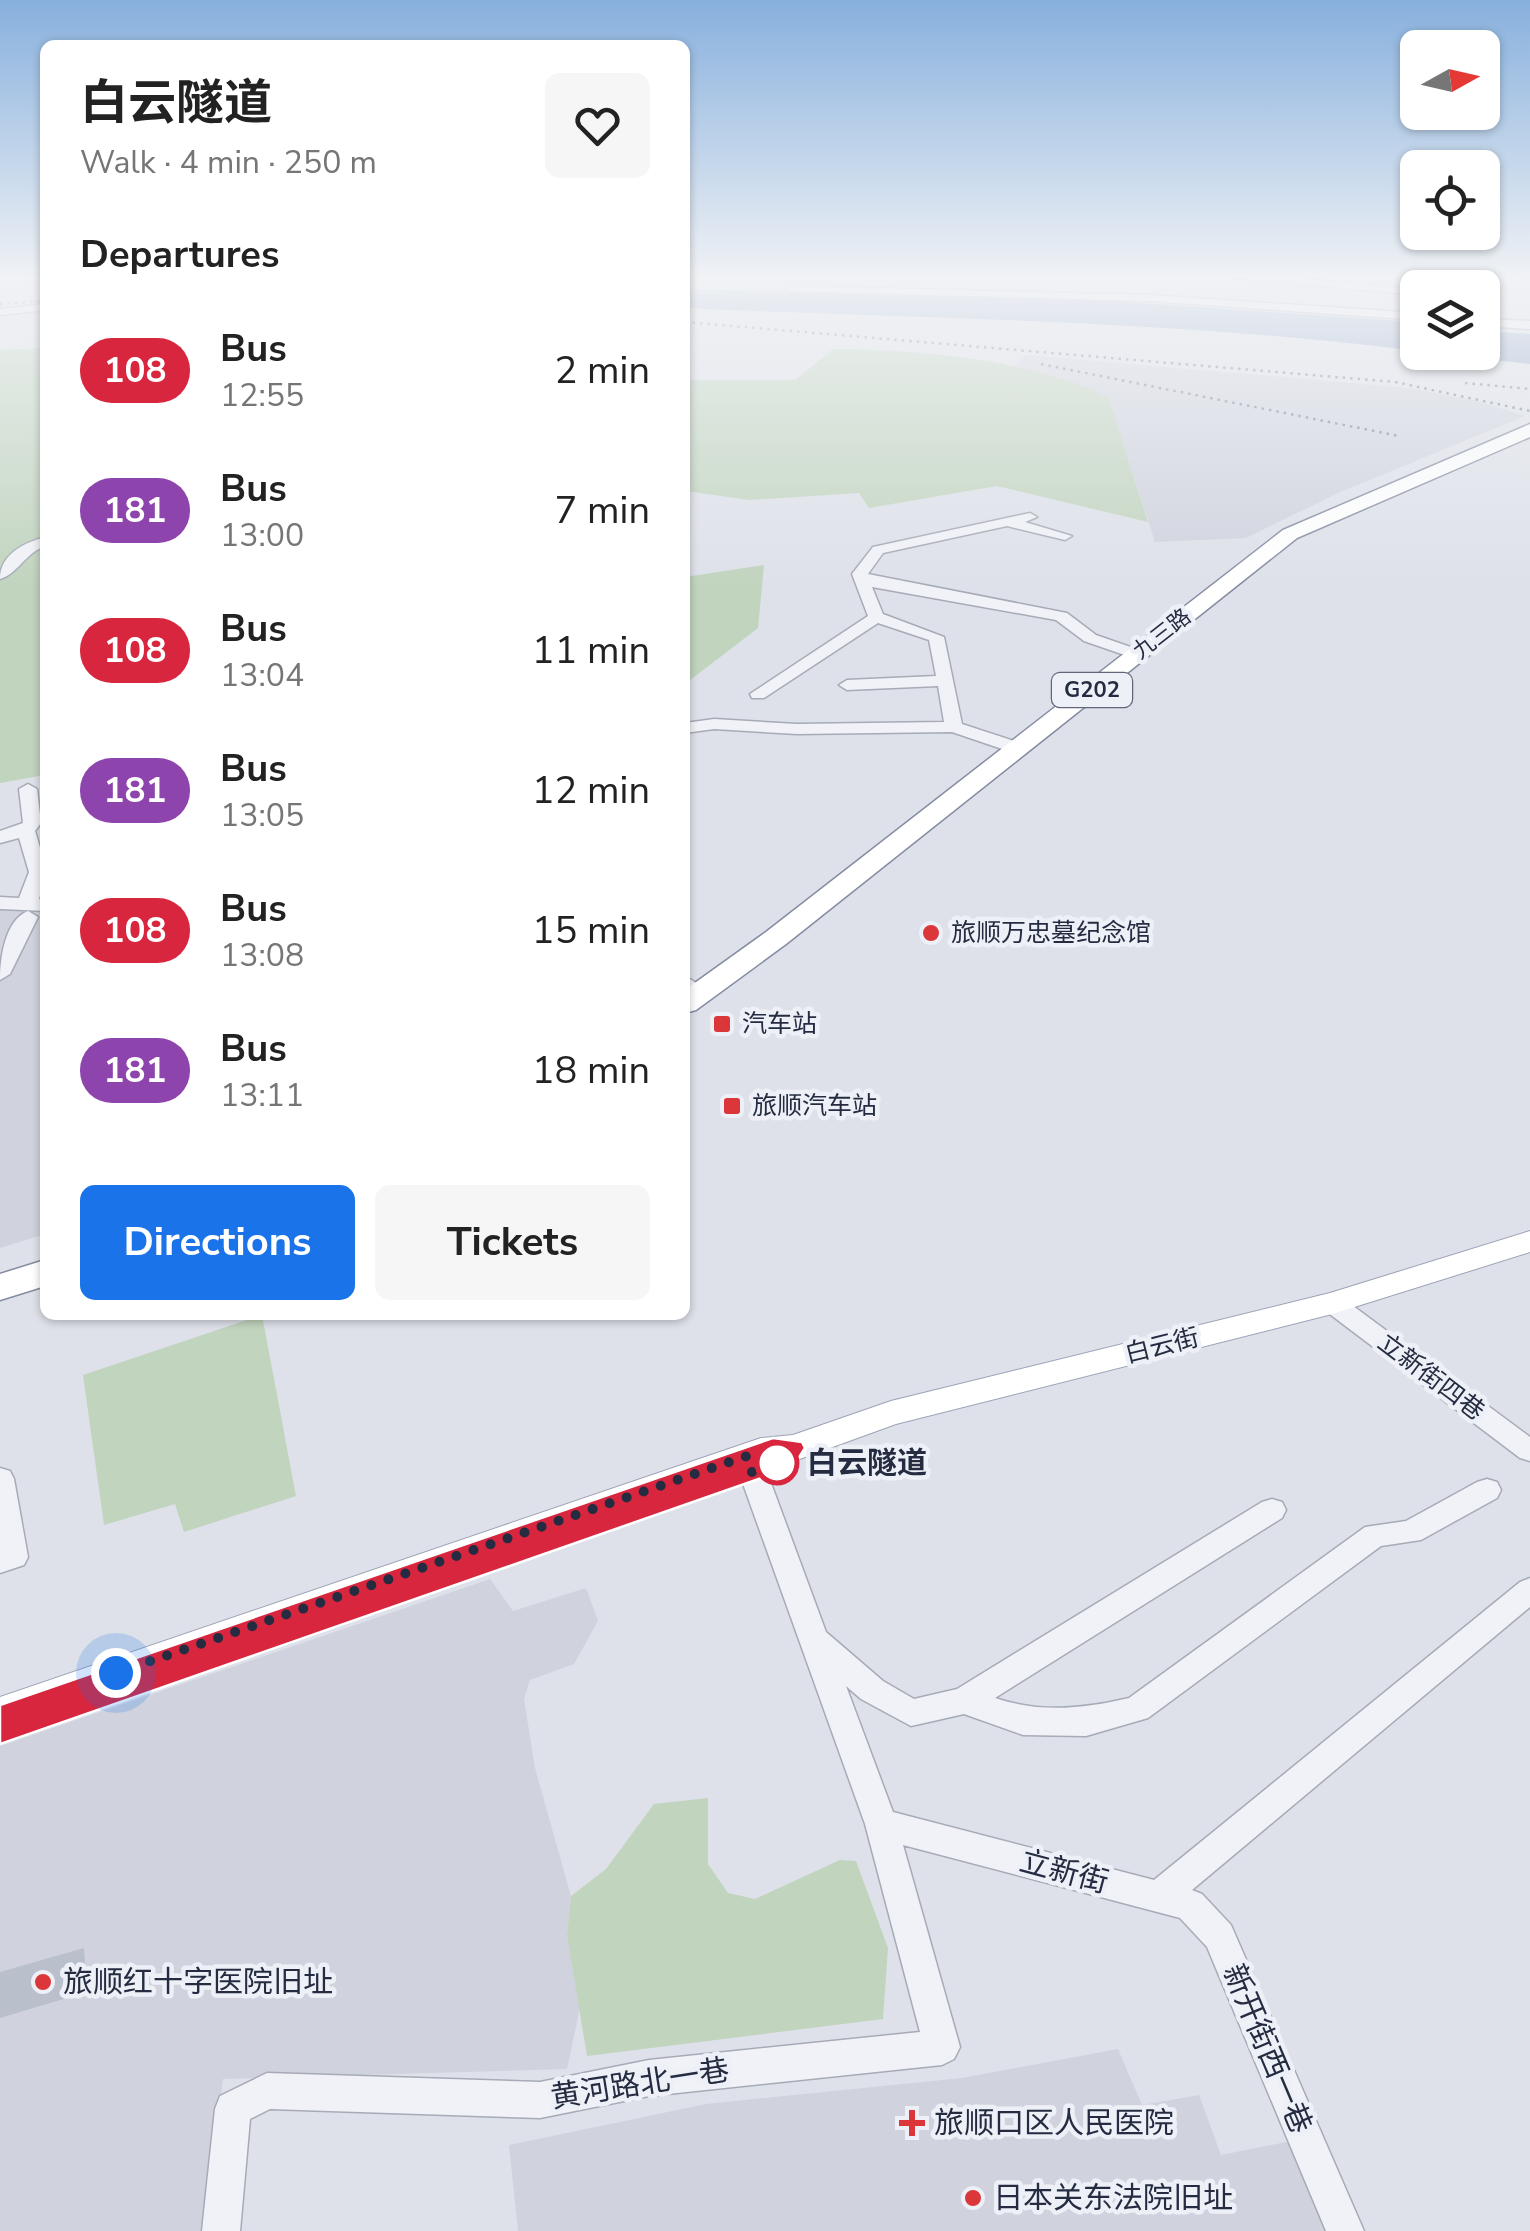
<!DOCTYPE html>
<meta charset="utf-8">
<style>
body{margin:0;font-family:"Nunito Sans","Noto Sans SC",sans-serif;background:#f6f6f6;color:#222;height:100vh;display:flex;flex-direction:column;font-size:38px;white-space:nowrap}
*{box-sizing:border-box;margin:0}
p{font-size:32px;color:#767676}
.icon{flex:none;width:55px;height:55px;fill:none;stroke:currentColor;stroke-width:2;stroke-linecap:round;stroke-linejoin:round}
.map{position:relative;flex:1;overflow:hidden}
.details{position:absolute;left:40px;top:40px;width:650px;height:1280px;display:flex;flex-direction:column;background:#fff;border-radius:15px;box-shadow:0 2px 8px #0004}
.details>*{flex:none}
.badge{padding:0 20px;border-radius:32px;font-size:35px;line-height:65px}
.needle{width:65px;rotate:82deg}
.tools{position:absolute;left:1400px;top:30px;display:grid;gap:20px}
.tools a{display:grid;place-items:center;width:100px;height:100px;border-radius:15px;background:#fff;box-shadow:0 2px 8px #0004;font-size:50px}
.you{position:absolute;width:50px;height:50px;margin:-25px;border:8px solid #fff;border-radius:50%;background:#1a73e8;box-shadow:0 0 0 15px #1a73e833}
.map>.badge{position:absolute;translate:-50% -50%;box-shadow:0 0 0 5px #fff}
h2{padding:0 40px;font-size:38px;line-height:90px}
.round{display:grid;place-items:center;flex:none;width:105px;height:105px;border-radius:15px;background:#f6f6f6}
.headline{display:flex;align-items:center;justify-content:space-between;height:170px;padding:0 40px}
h1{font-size:48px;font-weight:700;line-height:75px}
.cta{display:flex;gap:20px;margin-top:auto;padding:20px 40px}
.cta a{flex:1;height:115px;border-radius:15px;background:#1a73e8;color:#fff;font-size:40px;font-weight:700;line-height:115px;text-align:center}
.cta a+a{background:#f6f6f6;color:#222}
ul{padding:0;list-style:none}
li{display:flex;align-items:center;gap:30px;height:140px;padding:0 40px}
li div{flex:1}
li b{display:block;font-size:38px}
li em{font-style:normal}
li .badge{min-width:110px;font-weight:700;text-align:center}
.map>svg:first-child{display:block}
</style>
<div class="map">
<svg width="1530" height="2231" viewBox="0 0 1530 2231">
<rect width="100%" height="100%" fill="#dee1e9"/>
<!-- built -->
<path fill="#d0d3de" d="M 1026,355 L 1409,388 L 1477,401 L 1525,416 L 1338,493 L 1246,538 L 1155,542 L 1109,398 L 1012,368 Z
M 0,905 L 45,907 L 45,1234 L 0,1248 Z
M 490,1579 L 513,1611 L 586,1588 L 598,1621 L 574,1664 L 530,1680 L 524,1699 L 535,1768 L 571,1896 L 567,1935 L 589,1966 L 567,2069 L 223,2079 L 205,2231 L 0,2231 L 0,1746 Z
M 1118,2049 L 1142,2105 L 1199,2095 L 1221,2155 L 1296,2140 L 1332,2231 L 518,2231 L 509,2145 L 706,2104 L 962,2078 Z"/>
<!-- green -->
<path fill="#c1d4be" d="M 45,348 L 45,775 L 0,783 L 0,350 Z
M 833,349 C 916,349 1035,360 1109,398 L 1148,522 L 997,486 L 869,508 L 859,493 L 749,500 L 685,491 L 685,380 L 795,380 Z
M 764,565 L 758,628 L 685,684 L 685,577 Z
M 262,1315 L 296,1496 L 184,1532 L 175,1504 L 104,1525 L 83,1375 Z
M 708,1798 L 708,1864 L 728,1893 L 755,1899 L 840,1860 L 856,1861 L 888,1948 L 883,2019 L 587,2056 L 567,1935 L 571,1896 L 606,1869 L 654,1804 Z"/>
<!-- water -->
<path fill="#95a9cd" d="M 685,289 L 1068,298 L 1417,322 L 1417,351 C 1174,320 930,319 685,308 Z
M 1483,331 L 1530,334 L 1530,364 L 1426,353 L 1482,352 Z"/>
<!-- building -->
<path fill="#babfcc" d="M 84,1948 L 87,1992 L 0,2018 L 0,1972 Z"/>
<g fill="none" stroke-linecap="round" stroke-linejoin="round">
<defs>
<path id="minor" d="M 1193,274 L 1244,274 L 1418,289 L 1418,295 Z
M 790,286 L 1150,295 L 1418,313 L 1418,320 L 1150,301 L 786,291 Z
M 45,304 L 45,310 L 0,315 L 0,309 Z
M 1482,319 L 1530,321 L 1530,329 L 1482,326 Z
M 1030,513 L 1037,517 L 1025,522 L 1072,536 L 1065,540 L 1007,526 L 883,553 L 868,574 L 1067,613 L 1096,635 L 1142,651 L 1142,657 L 1136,659 L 1084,641 L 1056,620 L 872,587 L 883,614 L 944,637 L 962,724 L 1023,744 L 1023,752 L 1011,752 L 952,732 L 797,734 L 714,729 L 685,733 L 685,723 L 714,719 L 797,724 L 944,722 L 938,686 L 847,690 L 839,685 L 847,680 L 936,676 L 929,640 L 878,623 L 764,698 L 752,698 L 750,694 L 868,616 L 852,574 L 873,547 Z
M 45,537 L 45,546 C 24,554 19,573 0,579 C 0,554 24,543 45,537 Z
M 28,784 L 37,789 L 41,823 L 35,831 C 43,856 48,873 39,899 L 45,899 L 45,911 L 0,909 L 0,897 L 19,898 L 29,872 L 19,838 L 0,843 L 0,831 L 23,823 L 19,789 Z
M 28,911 L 38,917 L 10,974 L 0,980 C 0,958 5,920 28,911 Z
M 685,976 L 701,986 L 698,990 L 685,991 Z
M 1332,1294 L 1341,1297 L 1530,1437 L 1530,1461 L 1520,1458 L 1323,1309 L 1319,1303 L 1323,1297 Z
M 747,1445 L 757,1449 L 761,1456 L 826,1632 L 883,1681 L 914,1699 L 957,1689 L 1262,1502 L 1272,1499 L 1282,1502 L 1286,1510 L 1282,1518 L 995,1698 C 1040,1713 1083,1709 1129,1698 L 1365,1527 L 1406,1521 L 1477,1482 L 1487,1479 L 1497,1482 L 1501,1490 L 1497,1498 L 1421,1540 L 1381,1546 L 1148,1718 L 1086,1736 L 1023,1735 L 964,1714 L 911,1726 L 861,1699 L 846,1686 L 893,1812 L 1154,1880 L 1520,1582 L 1530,1578 L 1530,1607 L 1192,1890 L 1202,1894 L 1231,1925 L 1364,2231 L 1326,2231 L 1207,1947 L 1180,1918 L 903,1845 L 960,2047 L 954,2059 L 942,2065 L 649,2096 L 540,2118 L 270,2109 L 250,2119 L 240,2231 L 202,2231 L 215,2109 L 220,2096 L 267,2073 L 540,2082 L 649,2060 L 920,2032 L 865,1824 L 733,1456 L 737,1449 Z
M 0,1468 L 10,1471 L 14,1479 L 28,1557 L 24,1565 L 0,1573 Z"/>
<path id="major" d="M 1519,274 L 1530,274 L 1530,279 L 1520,277 Z
M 1530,1231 L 1530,1252 L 1332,1314 L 896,1424 L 794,1461 L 774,1460 L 0,1729 L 0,1697 L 761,1438 L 793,1435 L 891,1401 L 1330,1293 Z"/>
<path id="highway" d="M 1530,424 L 1530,437 L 1297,538 L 786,944 L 696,1010 L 685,1013 L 685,990 L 766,932 L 1283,530 Z
M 45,1260 L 45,1286 L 0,1300 L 0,1274 Z"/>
</defs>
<!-- minor casing -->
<use href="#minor" stroke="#a6abb7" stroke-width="3"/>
<!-- major casing -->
<use href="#major" stroke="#9ca3b6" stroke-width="2"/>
<!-- highway casing -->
<use href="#highway" stroke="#848ca1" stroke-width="3"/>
<!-- minor -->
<use href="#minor" fill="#f1f2f7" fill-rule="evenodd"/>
<!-- major -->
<use href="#major" fill="#fff" fill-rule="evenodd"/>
<!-- highway -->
<use href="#highway" fill="#fff" fill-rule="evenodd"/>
<!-- rail -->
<path stroke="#767d94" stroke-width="2.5" stroke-dasharray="2.5 5" stroke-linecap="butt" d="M 0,304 L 45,301
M 685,322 L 1395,382 L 1530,411
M 1041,364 L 1399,436
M 1465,383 L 1530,389"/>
</g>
<!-- sky -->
<linearGradient id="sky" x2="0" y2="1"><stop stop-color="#87b0dd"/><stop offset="0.47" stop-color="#f0f2f5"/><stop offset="1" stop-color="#f0f2f5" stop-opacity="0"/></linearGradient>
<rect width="1530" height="587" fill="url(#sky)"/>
<!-- line -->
<path fill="#d7263d" stroke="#fff" stroke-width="2.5" d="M 773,1438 L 802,1442 L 805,1448 L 793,1467 L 0,1744 L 0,1705 Z"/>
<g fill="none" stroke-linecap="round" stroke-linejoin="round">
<!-- walk -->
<path stroke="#252c41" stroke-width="10" stroke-dasharray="0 18" d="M 116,1673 L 747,1456 L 752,1472 L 784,1461 L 777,1463"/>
</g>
<!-- markers -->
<g fill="#db363a" stroke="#edf0f6" stroke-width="4">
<circle cx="931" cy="933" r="10"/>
<rect x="712" y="1014" width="20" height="20" rx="5"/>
<rect x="722" y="1096" width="20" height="20" rx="5"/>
<circle cx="43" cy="1982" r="10"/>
<path d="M907 2108h10v10h10v10h-10v10h-10v-10h-10v-10h10z"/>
<circle cx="973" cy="2198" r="10"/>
</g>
<circle fill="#fff" stroke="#d7263d" stroke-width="5" cx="777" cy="1463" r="20"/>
<g text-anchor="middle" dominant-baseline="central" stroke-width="9" stroke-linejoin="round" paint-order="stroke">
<!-- far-street labels -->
<g font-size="22" fill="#252c41" stroke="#edf0f6">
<text transform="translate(1162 634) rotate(-38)">九三路</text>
</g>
<!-- shield labels -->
<rect fill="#edf0f6" stroke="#616777" stroke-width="2.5" x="1052" y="673" width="80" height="34" rx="8"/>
<g font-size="22" font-weight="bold" fill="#252c41">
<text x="1092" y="690">G202</text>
</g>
<!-- poi labels -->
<g font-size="25" fill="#252c41" stroke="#edf0f6" text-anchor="start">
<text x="951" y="933">旅顺万忠墓纪念馆</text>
<text x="742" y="1024">汽车站</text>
<text x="752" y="1106">旅顺汽车站</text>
</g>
<!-- street labels -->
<g font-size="25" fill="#252c41" stroke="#edf0f6">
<text transform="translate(1162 1346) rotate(-14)">白云街</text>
<text transform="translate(1431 1377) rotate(37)">立新街四巷</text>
</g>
<!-- near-stop labels -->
<g font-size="30" font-weight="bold" fill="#252c41" stroke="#edf0f6" text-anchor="start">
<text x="807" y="1463">白云隧道</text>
</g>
<!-- near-street labels -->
<g font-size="30" fill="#252c41" stroke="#edf0f6">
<text transform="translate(1064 1872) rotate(15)">立新街</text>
<text transform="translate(1267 2049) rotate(67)">新开街西一巷</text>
<text transform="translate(640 2084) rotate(-9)">黄河路北一巷</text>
</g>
<!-- near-poi labels -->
<g font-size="30" fill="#252c41" stroke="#edf0f6" text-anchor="start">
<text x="63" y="1982">旅顺红十字医院旧址</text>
<text x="934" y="2123">旅顺口区人民医院</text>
<text x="993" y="2198">日本关东法院旧址</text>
</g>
</g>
</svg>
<div class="tools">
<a><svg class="needle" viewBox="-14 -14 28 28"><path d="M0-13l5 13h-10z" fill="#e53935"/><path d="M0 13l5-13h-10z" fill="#767676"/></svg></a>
<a><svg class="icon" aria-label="locate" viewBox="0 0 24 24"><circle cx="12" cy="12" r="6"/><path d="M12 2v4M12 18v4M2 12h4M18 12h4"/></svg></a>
<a><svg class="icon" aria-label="layers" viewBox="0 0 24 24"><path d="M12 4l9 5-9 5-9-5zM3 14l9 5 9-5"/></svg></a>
</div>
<div class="you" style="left:116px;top:1673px"></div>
<section class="details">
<div class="headline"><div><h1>白云隧道</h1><p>Walk · 4 min · 250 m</p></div><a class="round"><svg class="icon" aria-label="heart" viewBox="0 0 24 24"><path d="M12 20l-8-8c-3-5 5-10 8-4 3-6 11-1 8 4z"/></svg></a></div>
<h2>Departures</h2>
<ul>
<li><span class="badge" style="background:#d7263d;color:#fff">108</span><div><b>Bus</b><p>12:55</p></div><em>2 min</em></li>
<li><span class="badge" style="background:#8e44ad;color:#fff">181</span><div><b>Bus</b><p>13:00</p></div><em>7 min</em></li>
<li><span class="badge" style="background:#d7263d;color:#fff">108</span><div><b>Bus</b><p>13:04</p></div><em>11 min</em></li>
<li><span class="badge" style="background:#8e44ad;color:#fff">181</span><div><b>Bus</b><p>13:05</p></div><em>12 min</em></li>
<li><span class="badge" style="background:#d7263d;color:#fff">108</span><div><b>Bus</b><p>13:08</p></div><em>15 min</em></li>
<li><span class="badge" style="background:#8e44ad;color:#fff">181</span><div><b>Bus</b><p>13:11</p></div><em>18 min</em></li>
</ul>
<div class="cta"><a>Directions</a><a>Tickets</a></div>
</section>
</div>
